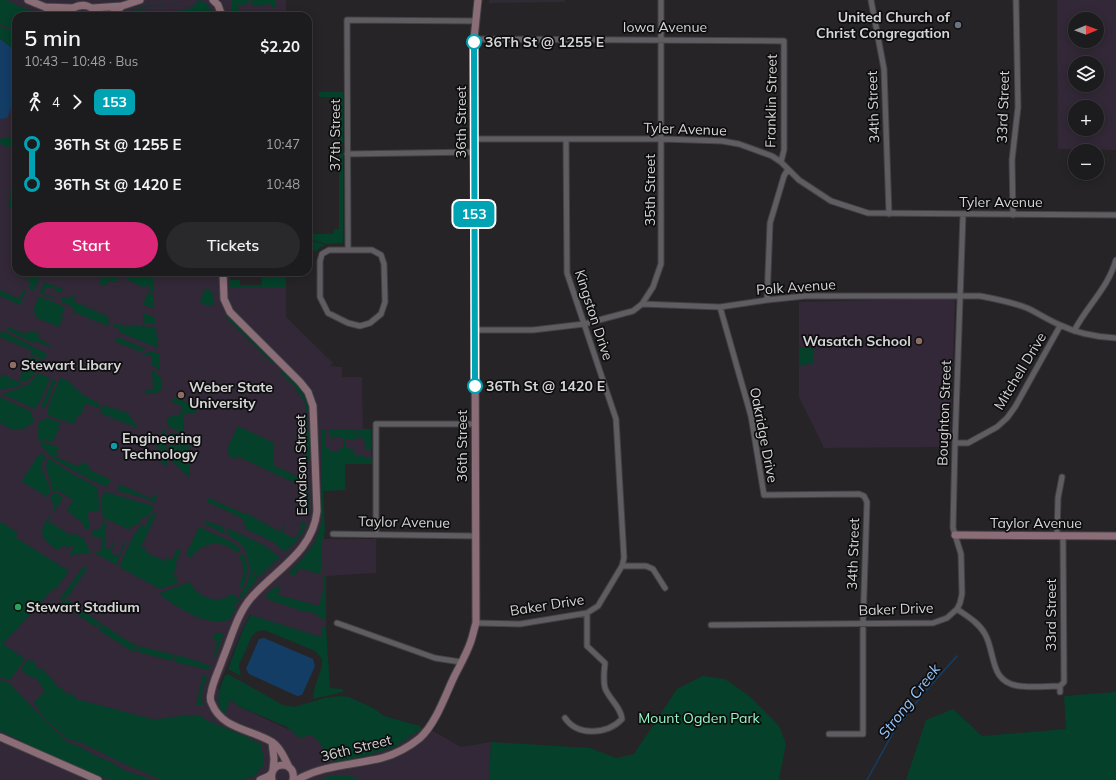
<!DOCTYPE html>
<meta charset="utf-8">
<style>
body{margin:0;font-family:Mulish,sans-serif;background:#29282a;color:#f1f3f6;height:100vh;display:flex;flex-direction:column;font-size:15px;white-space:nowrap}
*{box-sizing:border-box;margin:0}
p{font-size:13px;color:#a0a1a4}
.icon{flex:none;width:22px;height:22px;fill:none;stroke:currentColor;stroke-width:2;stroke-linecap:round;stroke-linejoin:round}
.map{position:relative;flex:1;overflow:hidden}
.drawer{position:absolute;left:12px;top:12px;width:300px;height:264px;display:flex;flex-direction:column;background:#1c1b1d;border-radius:12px;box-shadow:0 2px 10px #0003,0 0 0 1px #3a393b}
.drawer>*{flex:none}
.badge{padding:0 8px;border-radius:6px;font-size:14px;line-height:26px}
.needle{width:26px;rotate:89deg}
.controls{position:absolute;left:1068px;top:12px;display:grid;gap:8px}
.controls a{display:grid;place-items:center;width:36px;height:36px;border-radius:50%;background:#1c1b1d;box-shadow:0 2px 10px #0003,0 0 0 1px #3a393b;font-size:20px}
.map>.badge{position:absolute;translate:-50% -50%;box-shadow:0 0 0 2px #fff}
.legs{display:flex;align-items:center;gap:6px;height:44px;padding:0 12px;font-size:13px}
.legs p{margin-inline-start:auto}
.head{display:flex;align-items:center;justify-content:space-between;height:68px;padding:0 12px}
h1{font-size:22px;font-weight:600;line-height:30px}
.button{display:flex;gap:8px;margin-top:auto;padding:8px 12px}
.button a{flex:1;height:46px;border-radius:24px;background:#db2777;color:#fff;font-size:16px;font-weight:600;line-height:46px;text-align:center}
.button a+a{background:#29282a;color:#f1f3f6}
ul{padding:0 12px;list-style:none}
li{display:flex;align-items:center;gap:14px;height:40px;font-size:15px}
li i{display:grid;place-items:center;width:6px;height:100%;margin:0 5px;background:currentColor}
li i::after{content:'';width:10px;height:10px;margin:-5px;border:3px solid;border-radius:50%;background:#1c1b1d}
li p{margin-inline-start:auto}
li:first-child i{background:linear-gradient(#0000 50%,currentColor 0)}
li:last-child i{background:linear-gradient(currentColor 50%,#0000 0)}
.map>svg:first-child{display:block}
</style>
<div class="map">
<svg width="1116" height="780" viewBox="0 0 1116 780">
<rect width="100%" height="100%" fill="#262427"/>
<!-- built -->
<path fill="#2f2b34" d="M 489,0 L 565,0 L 565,2 L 489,3 Z"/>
<!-- education -->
<path fill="#322837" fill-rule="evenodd" d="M 0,0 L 286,0 L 286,16 L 16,16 L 16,272 L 230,272 L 230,288 L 286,288 L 286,317 L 333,363 L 330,366 L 342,367 L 342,377 L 362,377 L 363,428 L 371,430 L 371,464 L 345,464 L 345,490 L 323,491 L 324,539 L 376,539 L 376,573 L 326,576 L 326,642 L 250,615 L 242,630 L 218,688 L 238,706 L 303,736 L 383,717 L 433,731 L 461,747 L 491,742 L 490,780 L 0,780 Z
M 1057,0 L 1116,0 L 1116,150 L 1058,149 ZM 1075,19 L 1097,19 L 1097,41 L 1075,41 ZM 1075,63 L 1097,63 L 1097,85 L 1075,85 ZM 1075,107 L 1097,107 L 1097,129 L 1075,129 Z
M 955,298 L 950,447 L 824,448 L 799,397 L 799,302 Z"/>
<!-- green -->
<path fill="#04402a" d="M 0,0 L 6,0 L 28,10 L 50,16 L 16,16 L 16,30 L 0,24 Z
M 199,0 C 206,2 212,9 214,16 L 144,16 L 173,11 L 185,10 L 192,7 Z
M 232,0 L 249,0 L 249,3 L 238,6 L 239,11 L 236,13 L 236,16 L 232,16 Z
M 251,0 L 275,0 L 275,7 L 271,8 L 271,4 L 253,6 Z
M 185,1 L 147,7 L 131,16 L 121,16 L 147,6 Z
M 0,26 L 16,32 L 16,51 L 0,39 Z
M 319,92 L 343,92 L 343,143 L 342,144 L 343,152 L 339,152 L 339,97 L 319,97 Z
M 16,137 L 16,146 L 11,144 L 10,148 L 0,144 L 0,140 L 3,138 Z
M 339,154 L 343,154 L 343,243 L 327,244 L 308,239 L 308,234 L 334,234 L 334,229 L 339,229 Z
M 9,189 L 16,191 L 16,209 L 8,206 L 11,193 Z
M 308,240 L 326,245 L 320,247 L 317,251 L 308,250 Z
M 99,272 L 109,272 L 112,273 L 113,272 L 120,272 L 116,283 L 109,280 L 106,286 L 99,283 L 102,276 L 101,273 Z
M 124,272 L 152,272 L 154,292 L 149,290 L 150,287 L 147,285 L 145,288 L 130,281 L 122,275 Z
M 258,272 L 286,272 L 286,288 L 230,288 L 230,280 L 240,280 L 240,285 L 262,285 L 262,275 L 258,275 Z
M 31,273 L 40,277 L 34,291 L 28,288 L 31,282 L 27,282 Z
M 44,282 L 63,289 L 61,293 L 52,288 L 46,287 L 44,292 L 47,295 L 55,297 L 54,299 L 40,293 Z
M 24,289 L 26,290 L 20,305 L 0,296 L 0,290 L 19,299 Z
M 205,289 L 209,289 C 213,292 216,302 213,306 C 208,305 202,306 200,301 Z
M 148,292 L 153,294 L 154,308 L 143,305 Z
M 70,295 L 75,296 L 73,301 L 109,317 L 107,320 L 110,322 L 108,326 L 74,312 L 72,306 L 61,302 L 62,297 L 68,299 Z
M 39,296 L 65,307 L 61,317 L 63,318 L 59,327 L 35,317 L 36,313 L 33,311 Z
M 144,313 L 155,318 L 155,324 L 143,324 Z
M 226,314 L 273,361 L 273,364 L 227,319 Z
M 114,323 L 119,326 L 120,324 L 129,328 L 130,324 L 134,326 L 156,327 L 158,348 L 119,332 L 120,329 L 114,327 Z
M 8,327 L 26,334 L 31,331 L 39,334 L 38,338 L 51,345 L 50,347 L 34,341 L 33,343 L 7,330 Z
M 1,330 L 47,354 L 45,360 L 31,354 L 32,351 L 0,337 Z
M 117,337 L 146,349 L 137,353 L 137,350 L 115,342 Z
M 813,347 L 813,364 L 799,365 L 799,348 Z
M 151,351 L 159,354 L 160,371 L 152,365 L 151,355 L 141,355 Z
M 30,356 L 43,362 L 29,380 L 25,382 L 19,380 Z
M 152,370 L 160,376 L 162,385 L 160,392 L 145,394 L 145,389 L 153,389 Z
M 279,371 L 283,371 L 300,388 L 307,403 L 310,459 L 306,463 L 305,403 L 295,387 Z
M 39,373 L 50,378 L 38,405 L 37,405 L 35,409 L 2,394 L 28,385 Z
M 2,374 L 23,384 L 18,386 L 0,390 L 0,379 Z
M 60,378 L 67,380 L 82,394 L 100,404 L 98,408 L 86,403 L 80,416 L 78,415 L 74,424 L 47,415 L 49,410 L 47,409 Z
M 53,379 L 56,380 L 45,408 L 41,406 Z
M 0,397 L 32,412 L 32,417 L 35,418 L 32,424 L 30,423 L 28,427 L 18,430 L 17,428 L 16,430 L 13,430 L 0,423 Z
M 175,397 L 196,407 L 196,414 L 183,414 L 184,434 L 168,426 L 167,417 L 170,418 L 171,415 L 178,416 L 181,411 L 181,406 L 171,401 Z
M 103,405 L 128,413 L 138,428 L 137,428 L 100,413 Z
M 46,417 L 61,423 L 53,442 L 45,440 L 39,442 L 38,437 L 40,436 L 40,434 L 38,435 L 38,429 L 40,428 L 38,427 L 40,420 L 44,421 Z
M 238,426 L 274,443 L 273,465 L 300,478 L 308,478 L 309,511 L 308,516 L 303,514 L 302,497 L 306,488 L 237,456 L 235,459 L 229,457 L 228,447 Z
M 164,428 L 165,429 L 168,467 L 161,463 L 165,452 L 156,448 Z
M 321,429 L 326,429 L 326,447 L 329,448 L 329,451 L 339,451 L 339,448 L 343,447 L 343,438 L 330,437 L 330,429 L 356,429 L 357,439 L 346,439 L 346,448 L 353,449 L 353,451 L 355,451 L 354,455 L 363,455 L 363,458 L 370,458 L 372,457 L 372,464 L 345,464 L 345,490 L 323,491 L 325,530 L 322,542 L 322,566 L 320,574 L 299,568 L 295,575 L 291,575 L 289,572 L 302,559 L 315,542 L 322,521 Z
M 358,429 L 371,429 L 372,449 L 366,449 L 365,447 L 364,438 L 358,437 Z
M 176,433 L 182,435 L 180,442 L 169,443 L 168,435 Z
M 188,440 L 189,440 L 190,478 L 171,460 L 170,446 L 181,444 L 185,446 Z
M 43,442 L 60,448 L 59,450 L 57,449 L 56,452 L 58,453 L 56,457 L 77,466 L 80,466 L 82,462 L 90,466 L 88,469 L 111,480 L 109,484 L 108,484 L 106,487 C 88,478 50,461 40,444 Z
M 40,453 L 46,457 C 45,460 42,462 42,466 C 42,477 55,486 47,497 L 23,482 L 22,480 Z
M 50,459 L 69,472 L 97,487 L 100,510 L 92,512 L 91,511 L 89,511 L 87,519 L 90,520 L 90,528 L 85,530 L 83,523 L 67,511 L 73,500 L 59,491 L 52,492 C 53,480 42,470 48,460 Z
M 119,484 L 152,499 L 155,494 L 157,495 L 155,503 L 142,497 L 117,491 Z
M 106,492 L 153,506 L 152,511 L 146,517 L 142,517 L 140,519 L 141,521 L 135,526 L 133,525 L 129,530 L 111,521 L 103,519 L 101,496 Z
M 52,494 L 58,494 L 63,498 L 54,512 L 54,504 L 50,499 Z
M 208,498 L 245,514 L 246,513 L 280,532 L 284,525 L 285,526 L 282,531 L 291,538 L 293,537 L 296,538 L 302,526 L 299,524 L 299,522 L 306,523 C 304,536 294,543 285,552 L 273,542 L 246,529 L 242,518 L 207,502 Z
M 155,512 L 157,513 L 141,547 L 147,549 L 145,551 L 147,553 L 165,561 L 166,557 L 172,560 L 177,549 L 181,550 L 177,560 L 173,559 L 177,561 L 175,572 L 173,573 L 174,577 L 176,576 L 178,583 L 160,589 L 119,567 L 135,532 L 138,532 L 138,529 L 143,524 L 146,527 L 148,519 Z
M 50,515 L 51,516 L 48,521 L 72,536 L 74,533 L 84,539 L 91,553 L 71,555 L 69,555 L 74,547 L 71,545 L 68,549 L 65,545 L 57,550 C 39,537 38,533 50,515 Z
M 0,521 L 18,533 L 15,537 L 69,571 L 55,590 L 54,588 L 3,644 L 25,659 L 10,680 L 0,677 Z
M 205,521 L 224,527 L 225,534 L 204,524 Z
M 103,522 L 107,523 L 105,531 L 105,549 L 112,548 L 113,540 L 114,544 L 111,553 L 118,557 L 124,542 L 126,542 L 116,565 L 95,553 L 95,552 L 102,550 L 101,538 L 93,538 L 92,531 L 101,528 Z
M 199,527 L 232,542 L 241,550 L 237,553 C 222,539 202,541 191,558 L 186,555 Z
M 227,528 L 262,544 L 280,557 L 259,577 L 250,570 L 248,560 L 246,554 L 247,553 C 242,544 236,539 227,535 Z
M 243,554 C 249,565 248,577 242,588 L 239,586 C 244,576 245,567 239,556 Z
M 86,566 L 87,569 L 67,598 L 59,600 L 83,567 Z
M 250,572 L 258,578 L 242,598 L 239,596 L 247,584 Z
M 324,575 L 326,575 L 325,620 L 317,617 L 317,614 L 306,611 L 305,612 L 270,600 L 265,596 L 273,588 L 274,589 L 279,585 L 280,586 L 278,595 L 319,606 L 323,590 Z
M 190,582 C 198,598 217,605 232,594 L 240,600 L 234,607 L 236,608 L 229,620 C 208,627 183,610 165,599 L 166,598 L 163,598 L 160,593 Z
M 68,600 L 100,623 L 97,628 L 60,602 Z
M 251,615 L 321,637 L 322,627 L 326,626 L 330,688 L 343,689 L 343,692 L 313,699 L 314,690 L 322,666 L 322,659 L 315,651 L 264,630 L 258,631 L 252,636 L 239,665 L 241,676 L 228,669 L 244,627 Z
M 102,624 L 126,640 L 137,646 L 136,652 L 128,649 L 99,630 Z
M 224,633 L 224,634 L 214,659 L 213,658 L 217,641 L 213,639 L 214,634 Z
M 139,646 L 175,655 L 173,661 L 138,652 Z
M 177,655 L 194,660 L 211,666 L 209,670 L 175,662 Z
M 27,660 L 35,661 L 35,665 L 40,670 L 42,668 L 59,688 L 61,687 L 67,695 L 72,693 L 76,699 L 152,719 C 169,720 187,712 204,717 L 204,719 L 247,737 L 262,745 L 261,749 L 264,756 L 264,765 L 253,777 L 237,780 L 162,780 L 118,761 L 80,742 L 67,739 L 42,715 L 34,702 L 45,692 L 37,679 L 27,675 L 21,669 Z
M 228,674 L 283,705 L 294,707 L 325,698 L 340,696 L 349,697 L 375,709 L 384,716 L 420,726 L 421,729 L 395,747 L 365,756 L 339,761 L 334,760 L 328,761 C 327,752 319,739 310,735 L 300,738 L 287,727 L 238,706 L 231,699 L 224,715 C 214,699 219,691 225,675 Z
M 203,675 L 207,676 L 201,696 L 203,705 L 196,706 Z
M 703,676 L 725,679 L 748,695 L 779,726 L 786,744 L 779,779 L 784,780 L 489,780 L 491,742 L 590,748 L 616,758 L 634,754 L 677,689 Z
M 0,680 L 7,682 L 10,684 L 68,743 L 77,745 L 98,757 L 111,762 L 126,771 L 154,780 C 141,780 123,780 110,779 C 73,771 35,746 0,731 Z
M 1116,690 L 1116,780 L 906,780 L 926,720 L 953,709 L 982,736 L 1066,729 L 1064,696 L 1115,692 Z
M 330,776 L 351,776 L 360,780 L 318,780 Z"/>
<!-- water -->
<path fill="#133d65" d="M 0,39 L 16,51 L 16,88 L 14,91 L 16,92 L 16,96 L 7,118 L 0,119 Z
M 264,638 L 313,659 L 315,666 L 302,695 L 297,696 L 249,674 L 246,669 L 259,639 Z"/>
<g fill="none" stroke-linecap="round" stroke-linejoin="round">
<!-- stream -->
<path stroke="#133d65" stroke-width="1.5" d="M 867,780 L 894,731 L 923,694 L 957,656"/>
<defs>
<path id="street" d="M 871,0 L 884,69 L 889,214
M 474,39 L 784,41 L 784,150 L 781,162
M 474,139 L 662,139 L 722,141 L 739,144 L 772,156 L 781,162 L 799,180 L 831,201 L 868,213 L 1116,215
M 347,154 L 474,152
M 1013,215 L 1012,160 L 1018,107 L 1016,0
M 329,250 L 372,250 L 381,255 L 384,264 L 385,302 L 381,314 L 370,323 L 360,326 L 348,323 L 328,313 L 320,297 L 320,261 L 322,254 Z
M 348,250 L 347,20 L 476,21
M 767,300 L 770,223 L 784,176 L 788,169
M 642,304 L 653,287 L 661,264 L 661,0
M 720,307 L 751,416 L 764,495 L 859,494 L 864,496 L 867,502 L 863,623 L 863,734 L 829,734
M 475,330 L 533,330 L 584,324 L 633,311 L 642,304 L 720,307 L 767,300 L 805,296 L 980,296 C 996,299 1012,302 1027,308 C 1038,313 1048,320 1060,325 C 1078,334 1096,337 1116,338
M 1074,331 C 1087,306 1108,288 1116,260
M 955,443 L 968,443 L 997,427 L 1007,418 L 1015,407 L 1060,326
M 333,534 L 475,536
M 376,535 L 376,424 L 475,424
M 1057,536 L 1058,498 L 1062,477
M 622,566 L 646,566 L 653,569 L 665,588
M 957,609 C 967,616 979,623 985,634 C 996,654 989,682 1019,686 C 1032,688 1047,686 1060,686
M 337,623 L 435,658 L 461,662
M 476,623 L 520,624 L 587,613 L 598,606 L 622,566 L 624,558 L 616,419 L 567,273 L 566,139
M 711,625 L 933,623 L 947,618 L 957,609 L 960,603 L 962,594 L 961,554 L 953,528 L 955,443 L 963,214
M 1060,692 L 1060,686 L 1064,682 L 1063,536
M 565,718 C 578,737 608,734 622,719 C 621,707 609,699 605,688 C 603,680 604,671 605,663 L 587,646 L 587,613"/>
<path id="secondary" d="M 28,0 L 45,7 L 73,8
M 213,0 L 218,5 L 222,16
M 45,7 L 56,16
M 93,8 L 122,6 L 140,0
M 68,16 L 73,8 C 83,3 93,5 97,16
M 110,16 L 122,6
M 223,272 L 224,299 L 230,312 L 300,382 L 308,392 L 313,406 L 317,511 C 313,552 275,570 251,598 C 237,614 231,639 223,658 C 219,670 213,681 211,693 C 210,697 210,701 212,704 C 222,729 251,729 272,742 C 280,747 285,759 289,767
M 955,535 L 1116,536
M 0,737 L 98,780
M 272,742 L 274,759 L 273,770
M 260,780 L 269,776 L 272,773
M 272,780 C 268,760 297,760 293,780
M 297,780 C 323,765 353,765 382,758 C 396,754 409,747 420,738 C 436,723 445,696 454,677 C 460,665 467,653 471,641 C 473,635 474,629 476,623 L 474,39 L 478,0"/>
</defs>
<!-- street casing -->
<use href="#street" stroke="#424144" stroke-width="7"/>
<!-- secondary casing -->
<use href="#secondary" stroke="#424144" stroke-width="9"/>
<!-- street -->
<use href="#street" stroke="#5f5d61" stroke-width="5"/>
<!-- secondary -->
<use href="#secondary" stroke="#8a6d76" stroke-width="7"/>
</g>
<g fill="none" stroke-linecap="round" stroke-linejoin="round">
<defs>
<path id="line-1" d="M 474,42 L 475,386"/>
</defs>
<!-- line-1 casing -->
<use href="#line-1" stroke="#fff" stroke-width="9"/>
<!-- line-1 -->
<use href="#line-1" stroke="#00a3b4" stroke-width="6"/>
</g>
<!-- markers -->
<circle fill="#6b7280" stroke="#0e0e0f" stroke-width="1.5" cx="958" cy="25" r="4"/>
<g fill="#fff" stroke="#00a3b4" stroke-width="2">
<circle cx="474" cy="42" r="7"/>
<circle cx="475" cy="386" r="7"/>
</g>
<g fill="#8d6e63" stroke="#0e0e0f" stroke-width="1.5">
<circle cx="919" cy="341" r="4"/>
<circle cx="13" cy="365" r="4"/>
<circle cx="181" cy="395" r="4"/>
</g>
<circle fill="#0f9aa8" stroke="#0e0e0f" stroke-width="1.5" cx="114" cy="446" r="4"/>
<circle fill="#2e9e5b" stroke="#0e0e0f" stroke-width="1.5" cx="18" cy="607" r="4"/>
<g text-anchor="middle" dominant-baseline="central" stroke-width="3.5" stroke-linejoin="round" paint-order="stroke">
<!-- poi labels -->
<g font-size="14" font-weight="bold" fill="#d5d4d7" stroke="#0e0e0f" text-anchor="start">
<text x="950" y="17" text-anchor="end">United Church of<tspan x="950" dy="16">Christ Congregation</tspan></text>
<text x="911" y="341" text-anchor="end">Wasatch School</text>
<text x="21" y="365">Stewart Libary</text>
<text x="189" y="387">Weber State<tspan x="189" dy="16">University</tspan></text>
<text x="122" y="438">Engineering<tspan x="122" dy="16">Technology</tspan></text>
<text x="26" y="607">Stewart Stadium</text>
</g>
<!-- street labels -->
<g font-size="14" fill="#d5d4d7" stroke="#0e0e0f">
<text x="665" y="27">Iowa Avenue</text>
<text transform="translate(771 101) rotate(-89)">Franklin Street</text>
<text transform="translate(873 107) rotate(-92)">34th Street</text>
<text transform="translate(1003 107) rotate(-88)">33rd Street</text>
<text transform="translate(461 122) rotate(-90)">36th Street</text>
<text transform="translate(685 129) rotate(2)">Tyler Avenue</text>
<text transform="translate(335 135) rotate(-90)">37th Street</text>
<text transform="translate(650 190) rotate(-90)">35th Street</text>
<text x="1001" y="202">Tyler Avenue</text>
<text transform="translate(796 287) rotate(-4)">Polk Avenue</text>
<text transform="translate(594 315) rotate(72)">Kingston Drive</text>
<text transform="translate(1020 371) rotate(-59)">Mitchell Drive</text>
<text transform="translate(944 413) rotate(-88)">Boughton Street</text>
<text transform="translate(764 435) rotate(79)">Oakridge Drive</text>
<text transform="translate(462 446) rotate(-90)">36th Street</text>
<text transform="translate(301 465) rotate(-91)">Edvalson Street</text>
<text transform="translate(404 522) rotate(1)">Taylor Avenue</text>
<text x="1036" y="523">Taylor Avenue</text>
<text transform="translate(853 554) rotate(-88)">34th Street</text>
<text transform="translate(547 605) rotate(-9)">Baker Drive</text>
<text transform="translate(896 609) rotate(-2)">Baker Drive</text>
<text transform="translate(1051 615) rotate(-90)">33rd Street</text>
<text transform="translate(356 748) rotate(-14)">36th Street</text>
</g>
<!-- stop labels -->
<g font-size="14" font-weight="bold" fill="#d5d4d7" stroke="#0e0e0f" text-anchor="start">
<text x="485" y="42">36Th St @ 1255 E</text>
<text x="486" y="386">36Th St @ 1420 E</text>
</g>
<!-- park labels -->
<g font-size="14" fill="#95f6c6" stroke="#0e0e0f">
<text x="699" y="718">Mount Ogden Park</text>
</g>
<!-- water labels -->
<g font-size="15" font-style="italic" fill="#96c6fc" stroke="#0e0e0f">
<text transform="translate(909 701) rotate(-52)">Strong Creek</text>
</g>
</g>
</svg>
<div class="controls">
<a><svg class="needle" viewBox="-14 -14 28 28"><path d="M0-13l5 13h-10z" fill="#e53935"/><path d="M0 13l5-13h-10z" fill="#a0a1a4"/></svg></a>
<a><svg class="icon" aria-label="layers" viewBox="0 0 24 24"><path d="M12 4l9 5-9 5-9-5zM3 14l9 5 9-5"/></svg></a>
<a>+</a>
<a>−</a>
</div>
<b class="badge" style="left:474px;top:214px;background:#00a3b4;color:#fff">153</b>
<section class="drawer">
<div class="head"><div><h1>5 min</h1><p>10:43 – 10:48 · Bus</p></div><b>$2.20</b></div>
<div class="legs"><svg class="icon" aria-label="walk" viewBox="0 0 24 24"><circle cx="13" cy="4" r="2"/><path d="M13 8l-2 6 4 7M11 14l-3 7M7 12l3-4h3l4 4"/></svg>4<svg class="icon" aria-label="forward" viewBox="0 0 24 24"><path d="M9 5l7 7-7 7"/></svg><b class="badge" style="background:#00a3b4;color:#fff">153</b></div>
<ul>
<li><i style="color:#00a3b4"></i><b>36Th St @ 1255 E</b><p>10:47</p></li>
<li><i style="color:#00a3b4"></i><b>36Th St @ 1420 E</b><p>10:48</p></li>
</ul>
<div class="button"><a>Start</a><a>Tickets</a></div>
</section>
</div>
